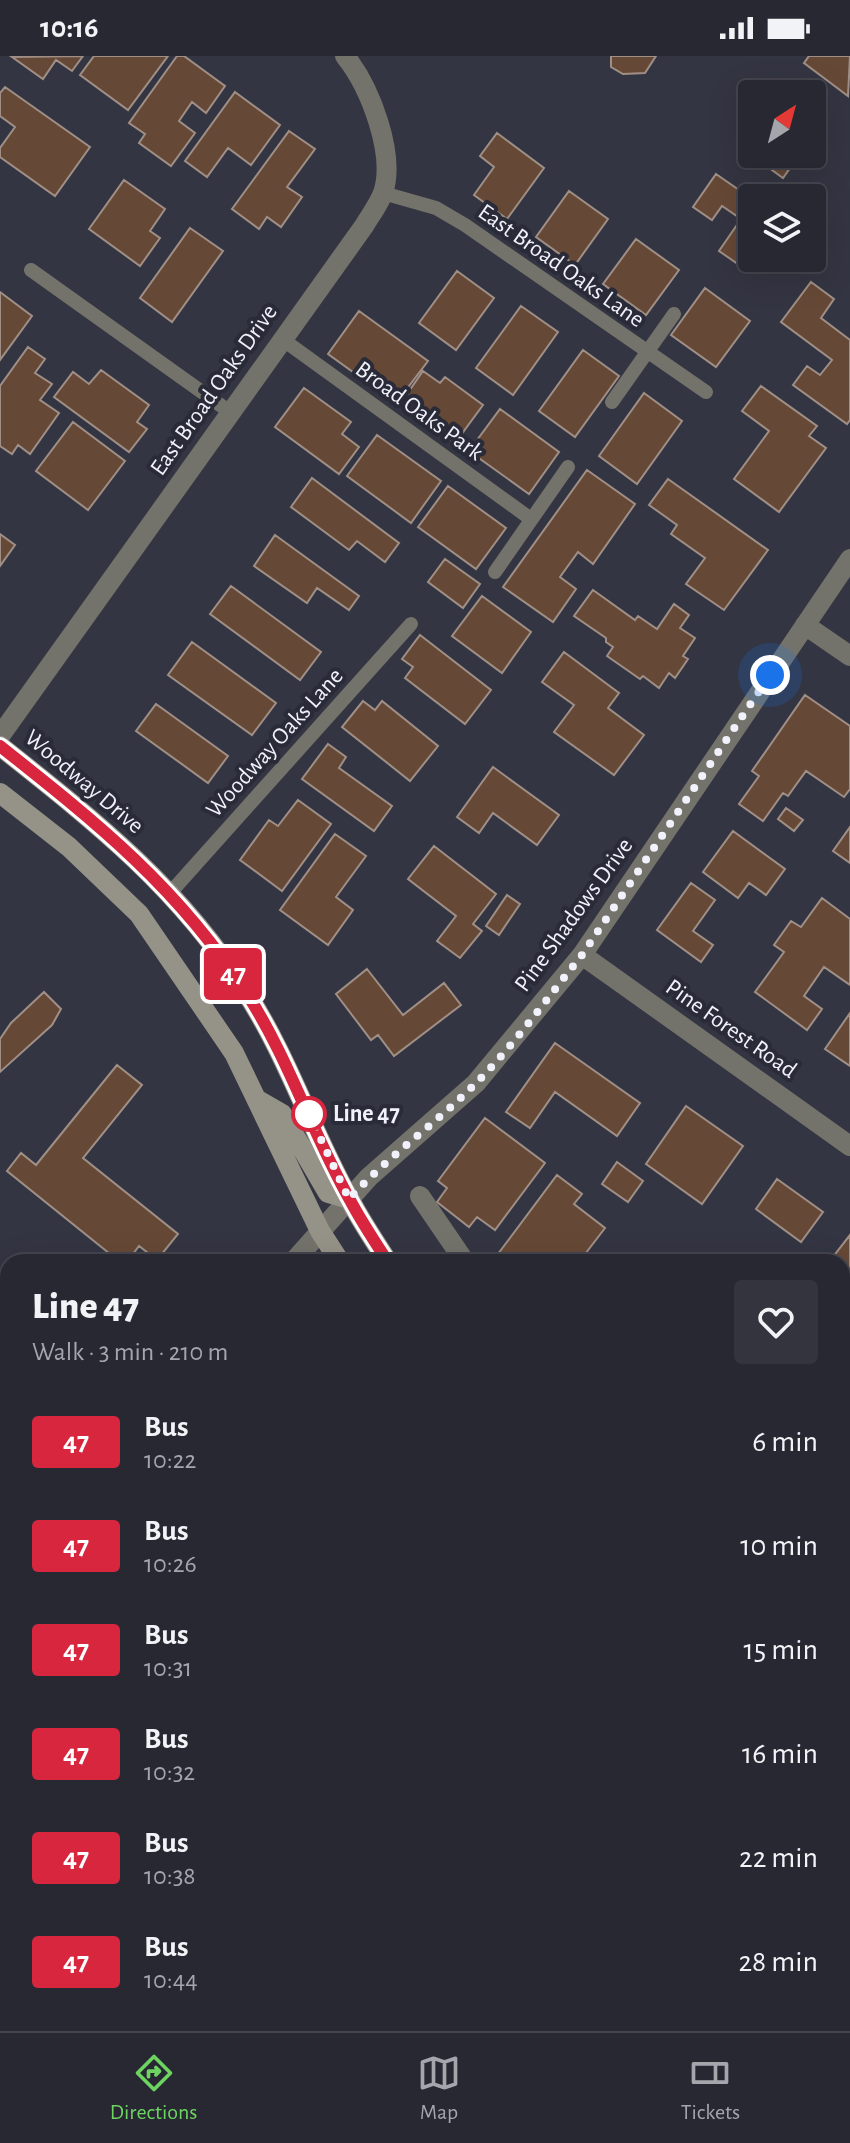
<!DOCTYPE html>
<meta charset="utf-8">
<style>
body{margin:0;font-family:"Alegreya Sans",sans-serif;background:#33343e;color:#f1f3f6;height:100vh;display:flex;flex-direction:column;font-size:30px;white-space:nowrap}
*{box-sizing:border-box;margin:0}
p{font-size:26px;color:#a4a6ac}
.icon{flex:none;width:44px;height:44px;fill:none;stroke:currentColor;stroke-width:2;stroke-linecap:round;stroke-linejoin:round}
.map{position:relative;flex:1;overflow:hidden}
.details{position:absolute;left:0px;top:1198px;width:850px;height:778px;display:flex;flex-direction:column;background:#272832;border-radius:24px 24px 0 0;box-shadow:0 8px 32px #0002,0 0 0 2px #43444d}
.details>*{flex:none}
.badge{padding:0 16px;border-radius:6px;font-size:28px;line-height:52px}
.needle{width:52px;rotate:36deg}
.tools{position:absolute;left:738px;top:24px;display:grid;gap:16px}
.tools a{display:grid;place-items:center;width:88px;height:88px;border-radius:8px;background:#272832;box-shadow:0 8px 32px #0002,0 0 0 2px #43444d;font-size:40px}
.you{position:absolute;width:40px;height:40px;margin:-20px;border:6px solid #fff;border-radius:50%;background:#1a73e8;box-shadow:0 0 0 12px #1a73e833}
.map>.badge{position:absolute;translate:-50% -50%;box-shadow:0 0 0 4px #fff}
.round{display:grid;place-items:center;flex:none;width:84px;height:84px;border-radius:8px;background:#33343e}
.overview{display:flex;align-items:center;justify-content:space-between;height:136px;padding:0 32px}
h1{font-size:38px;font-weight:800;line-height:60px}
ul{padding:0;list-style:none}
li{display:flex;align-items:center;gap:24px;height:104px;padding:0 32px}
li div{flex:1}
li b{display:block;font-size:30px}
li em{font-style:normal}
li .badge{min-width:88px;font-weight:700;text-align:center}
.status{display:flex;justify-content:space-between;align-items:center;height:56px;padding:0 40px;background:#272832;direction:ltr}
.status svg{height:22px;fill:currentColor}
.dock{display:flex;justify-content:space-around;align-items:center;height:112px;border-top:2px solid #43444d;background:#272832;font-size:22px;color:#a4a6ac}
.dock a{display:grid;justify-items:center;gap:4px}
.dock .active{color:#6dd361}
.map>svg:first-child{display:block}
</style>
<div class="status"><b>10:16</b><svg viewBox="0 0 49 12"><path d="M0 12V9h3v3zM5 12V6h3v6zM10 12V3h3v9zM15 12V0h3v12zM26 1h20v11H26zM47 4h2v5h-2z"/></svg></div>
<div class="map">
<svg width="850" height="1975" viewBox="0 0 850 1975">
<rect width="100%" height="100%" fill="#343542"/>
<!-- building -->
<path fill="#664836" stroke="#9f8f86" stroke-width="2" d="M 83,0 L 72,15 L 56,4 L 43,23 L 12,1 Z
M 94,0 L 168,0 L 128,54 L 80,19 Z
M 177,0 L 184,0 L 225,30 L 206,57 L 192,46 L 179,65 L 195,77 L 171,110 L 139,87 L 145,78 L 129,67 Z
M 611,0 L 656,0 L 645,17 L 623,18 L 611,11 Z
M 809,0 L 850,0 L 848,40 L 804,7 Z
M 5,31 L 90,91 L 55,140 L 0,101 L 0,92 L 15,71 L 0,60 L 0,37 Z
M 235,36 L 280,69 L 251,109 L 228,92 L 207,121 L 185,105 Z
M 289,75 L 315,93 L 287,131 L 302,141 L 281,171 L 267,161 L 259,173 L 232,153 Z
M 497,77 L 544,112 L 507,163 L 474,139 L 494,111 L 480,100 Z
M 752,80 L 752,98 L 800,98 L 783,122 L 743,93 Z
M 716,118 L 752,143 L 752,202 L 757,202 L 748,215 L 719,195 L 741,163 L 722,150 L 712,164 L 693,151 Z
M 124,124 L 165,153 L 150,175 L 160,182 L 140,210 L 89,173 Z
M 569,135 L 608,163 L 575,209 L 536,181 Z
M 190,172 L 223,195 L 172,266 L 140,242 Z
M 636,183 L 679,214 L 646,259 L 603,228 Z
M 457,215 L 494,242 L 456,294 L 419,267 Z
M 811,226 L 834,243 L 821,262 L 850,284 L 850,364 L 847,368 L 793,329 L 807,310 L 820,319 L 832,304 L 781,266 Z
M 705,232 L 750,265 L 716,311 L 671,279 Z
M 0,236 L 32,260 L 0,304 Z
M 521,250 L 558,276 L 513,339 L 476,312 Z
M 359,255 L 428,305 L 396,347 L 328,298 Z
M 28,291 L 45,303 L 35,317 L 52,328 L 40,344 L 59,357 L 30,398 L 18,389 L 12,398 L 0,390 L 0,330 Z
M 583,294 L 619,320 L 575,381 L 539,355 Z
M 101,314 L 149,349 L 137,366 L 147,373 L 129,396 L 54,341 L 73,316 L 89,328 Z
M 423,315 L 440,327 L 445,321 L 483,349 L 455,387 L 417,359 L 423,350 L 407,338 Z
M 761,330 L 817,370 L 809,380 L 826,392 L 779,456 L 734,423 L 769,375 L 742,355 Z
M 304,332 L 351,366 L 342,378 L 359,391 L 339,418 L 275,371 Z
M 644,337 L 682,365 L 637,428 L 599,400 Z
M 500,353 L 559,396 L 529,438 L 469,395 Z
M 73,366 L 125,405 L 88,454 L 36,415 Z
M 377,379 L 441,425 L 411,467 L 347,420 Z
M 587,414 L 635,448 L 593,508 L 578,496 L 560,521 L 576,533 L 553,566 L 503,531 Z
M 312,422 L 399,487 L 385,506 L 357,485 L 349,494 L 291,451 Z
M 668,423 L 768,494 L 724,554 L 686,528 L 705,502 L 671,478 L 677,469 L 649,449 Z
M 448,430 L 506,472 L 476,513 L 418,471 Z
M 0,478 L 15,489 L 0,510 Z
M 275,479 L 359,540 L 349,554 L 317,532 L 307,547 L 254,510 Z
M 445,503 L 480,528 L 463,552 L 428,526 Z
M 231,530 L 321,596 L 300,624 L 210,558 Z
M 593,534 L 635,564 L 638,560 L 657,573 L 674,548 L 689,559 L 680,572 L 695,582 L 683,600 L 688,603 L 675,622 L 669,617 L 659,632 L 643,620 L 640,623 L 607,600 L 613,591 L 606,586 L 606,582 L 574,560 Z
M 482,540 L 531,576 L 502,617 L 452,580 Z
M 420,579 L 491,634 L 465,668 L 405,622 L 413,611 L 402,603 Z
M 192,586 L 276,647 L 252,679 L 168,619 Z
M 564,596 L 619,637 L 608,652 L 644,679 L 614,719 L 554,676 L 574,649 L 542,626 Z
M 805,639 L 850,670 L 850,733 L 844,741 L 806,715 L 788,740 L 783,737 L 763,765 L 739,748 L 759,720 L 752,715 Z
M 363,645 L 375,654 L 382,645 L 438,690 L 410,725 L 342,671 Z
M 156,648 L 228,700 L 208,727 L 136,675 Z
M 328,688 L 346,701 L 339,712 L 392,750 L 374,775 L 302,723 Z
M 493,711 L 559,759 L 537,789 L 493,757 L 479,777 L 457,761 Z
M 298,744 L 331,768 L 282,835 L 240,804 L 269,764 L 278,770 Z
M 786,752 L 803,764 L 794,775 L 778,763 Z
M 850,771 L 850,807 L 833,795 Z
M 733,775 L 785,813 L 766,839 L 749,827 L 738,842 L 703,816 Z
M 335,778 L 366,800 L 336,841 L 353,854 L 328,889 L 280,854 Z
M 434,790 L 496,838 L 473,868 L 482,875 L 460,902 L 437,885 L 456,860 L 408,823 Z
M 691,827 L 715,844 L 693,875 L 713,889 L 701,906 L 657,874 Z
M 507,839 L 520,848 L 499,879 L 486,870 Z
M 822,842 L 850,863 L 850,929 L 824,911 L 804,940 L 822,953 L 807,974 L 755,936 L 784,896 L 774,889 L 791,865 L 801,871 Z
M 367,913 L 403,959 L 444,927 L 461,949 L 394,1000 L 378,979 L 371,984 L 336,938 Z
M 44,936 L 61,953 L 52,969 L 0,1016 L 0,983 L 11,967 Z
M 850,957 L 850,1010 L 825,993 Z
M 555,987 L 640,1047 L 617,1080 L 555,1036 L 530,1072 L 506,1056 Z
M 117,1009 L 142,1029 L 83,1102 L 178,1178 L 157,1204 L 139,1190 L 127,1206 L 120,1206 L 7,1115 L 21,1097 L 36,1109 Z
M 686,1050 L 743,1090 L 702,1148 L 646,1108 Z
M 485,1062 L 545,1107 L 495,1174 L 477,1161 L 469,1171 L 437,1146 L 447,1132 L 438,1125 Z
M 617,1106 L 643,1125 L 628,1146 L 602,1128 Z
M 557,1119 L 582,1138 L 574,1148 L 605,1172 L 579,1206 L 492,1206 Z
M 777,1123 L 823,1156 L 801,1186 L 756,1153 Z
M 850,1179 L 850,1235 L 842,1228 L 842,1206 L 829,1206 Z
M 849,1454 L 850,1487 L 842,1497 L 842,1464 Z"/>
<g fill="none" stroke-linecap="round" stroke-linejoin="round">
<!-- lane -->
<path stroke="#73726b" stroke-width="14" d="M 383,137 L 436,152 L 465,169 L 706,336
M 31,214 L 230,356
M 282,283 L 531,463
M 612,346 L 674,258
M 495,516 L 568,411
M 171,836 L 411,568"/>
<!-- street -->
<path stroke="#73726b" stroke-width="20" d="M 805,569 L 850,600
M 0,680 L 364,170 C 370,160 379,148 383,137 C 396,98 370,31 345,0
M 582,899 L 850,1090
M 420,1140 L 465,1206
M 293,1206 L 369,1121 L 476,1027 L 582,899 L 850,503
M 0,1228 L 8,1235
M 0,1582 L 8,1570
M 0,1788 L 8,1789
M 170,1968 L 175,1975
M 810,1968 L 816,1975
M 736,1975 L 740,1968"/>
<!-- secondary -->
<path stroke="#959388" stroke-width="20" d="M 0,690 C 96,766 180,832 247,938 C 289,1003 312,1077 350,1144 C 361,1165 375,1186 388,1206
M 0,737 L 69,791 L 139,858 L 234,997 L 320,1175 L 340,1206
M 256,1043 L 282,1058 L 328,1137 L 349,1143
M 842,1639 L 850,1645
M 842,1684 L 850,1690"/>
</g>
<g fill="none" stroke-linecap="round" stroke-linejoin="round">
<defs>
<path id="line" d="M 0,690 C 97,767 179,832 247,938 C 289,1003 312,1077 350,1144 C 361,1165 375,1186 388,1206"/>
</defs>
<!-- line casing -->
<use href="#line" stroke="#fff" stroke-width="18"/>
<!-- line -->
<use href="#line" stroke="#d7263d" stroke-width="12"/>
<!-- walk -->
<path stroke="#f0f1fa" stroke-width="8" stroke-dasharray="0 14.4" d="M 309,1058 L 349,1143 C 388,1100 436,1068 476,1027 C 515,988 548,941 582,899 L 770,619"/>
</g>
<!-- markers -->
<circle fill="#fff" stroke="#d7263d" stroke-width="4" cx="309" cy="1058" r="16"/>
<g text-anchor="middle" dominant-baseline="central" stroke-width="8" stroke-linejoin="round" paint-order="stroke">
<!-- street labels -->
<g font-size="24" fill="#f0f1fa" stroke="#2a2b38">
<text transform="translate(561 210) rotate(35)">East Broad Oaks Lane</text>
<text transform="translate(214 334) rotate(-55)">East Broad Oaks Drive</text>
<text transform="translate(419 355) rotate(36)">Broad Oaks Park</text>
<text transform="translate(275 687) rotate(-48)">Woodway Oaks Lane</text>
<text transform="translate(84 726) rotate(40)">Woodway Drive</text>
<text transform="translate(574 859) rotate(-54)">Pine Shadows Drive</text>
<text transform="translate(731 973) rotate(35)">Pine Forest Road</text>
</g>
<!-- stop labels -->
<g font-size="24" font-weight="bold" fill="#f0f1fa" stroke="#2a2b38" text-anchor="start">
<text x="333" y="1058">Line 47</text>
</g>
</g>
</svg>
<div class="tools">
<a><svg class="needle" viewBox="-14 -14 28 28"><path d="M0-13l5 13h-10z" fill="#e53935"/><path d="M0 13l5-13h-10z" fill="#a4a6ac"/></svg></a>
<a><svg class="icon" aria-label="layers" viewBox="0 0 24 24"><path d="M12 4l9 5-9 5-9-5zM3 14l9 5 9-5"/></svg></a>
</div>
<div class="you" style="left:770px;top:619px"></div>
<b class="badge" style="left:233px;top:918px;background:#d7263d;color:#fff">47</b>
<section class="details">
<div class="overview"><div><h1>Line 47</h1><p>Walk · 3 min · 210 m</p></div><a class="round"><svg class="icon" aria-label="heart" viewBox="0 0 24 24"><path d="M12 20l-8-8c-3-5 5-10 8-4 3-6 11-1 8 4z"/></svg></a></div>
<ul>
<li><span class="badge" style="background:#d7263d;color:#fff">47</span><div><b>Bus</b><p>10:22</p></div><em>6 min</em></li>
<li><span class="badge" style="background:#d7263d;color:#fff">47</span><div><b>Bus</b><p>10:26</p></div><em>10 min</em></li>
<li><span class="badge" style="background:#d7263d;color:#fff">47</span><div><b>Bus</b><p>10:31</p></div><em>15 min</em></li>
<li><span class="badge" style="background:#d7263d;color:#fff">47</span><div><b>Bus</b><p>10:32</p></div><em>16 min</em></li>
<li><span class="badge" style="background:#d7263d;color:#fff">47</span><div><b>Bus</b><p>10:38</p></div><em>22 min</em></li>
<li><span class="badge" style="background:#d7263d;color:#fff">47</span><div><b>Bus</b><p>10:44</p></div><em>28 min</em></li>
</ul>
</section>
</div>
<nav class="dock">
<a class="active"><svg class="icon" aria-label="directions" viewBox="0 0 24 24"><path d="M12 3l9 9-9 9-9-9zM9 14v-3h6M13 9l2 2-2 2"/></svg>Directions</a>
<a><svg class="icon" aria-label="map" viewBox="0 0 24 24"><path d="M3 6l6-2 6 2 6-2v14l-6 2-6-2-6 2zM9 4v14M15 6v14"/></svg>Map</a>
<a><svg class="icon" aria-label="tickets" viewBox="0 0 24 24"><path d="M3 7h18v10H3zM15 7v10"/></svg>Tickets</a>
</nav>
